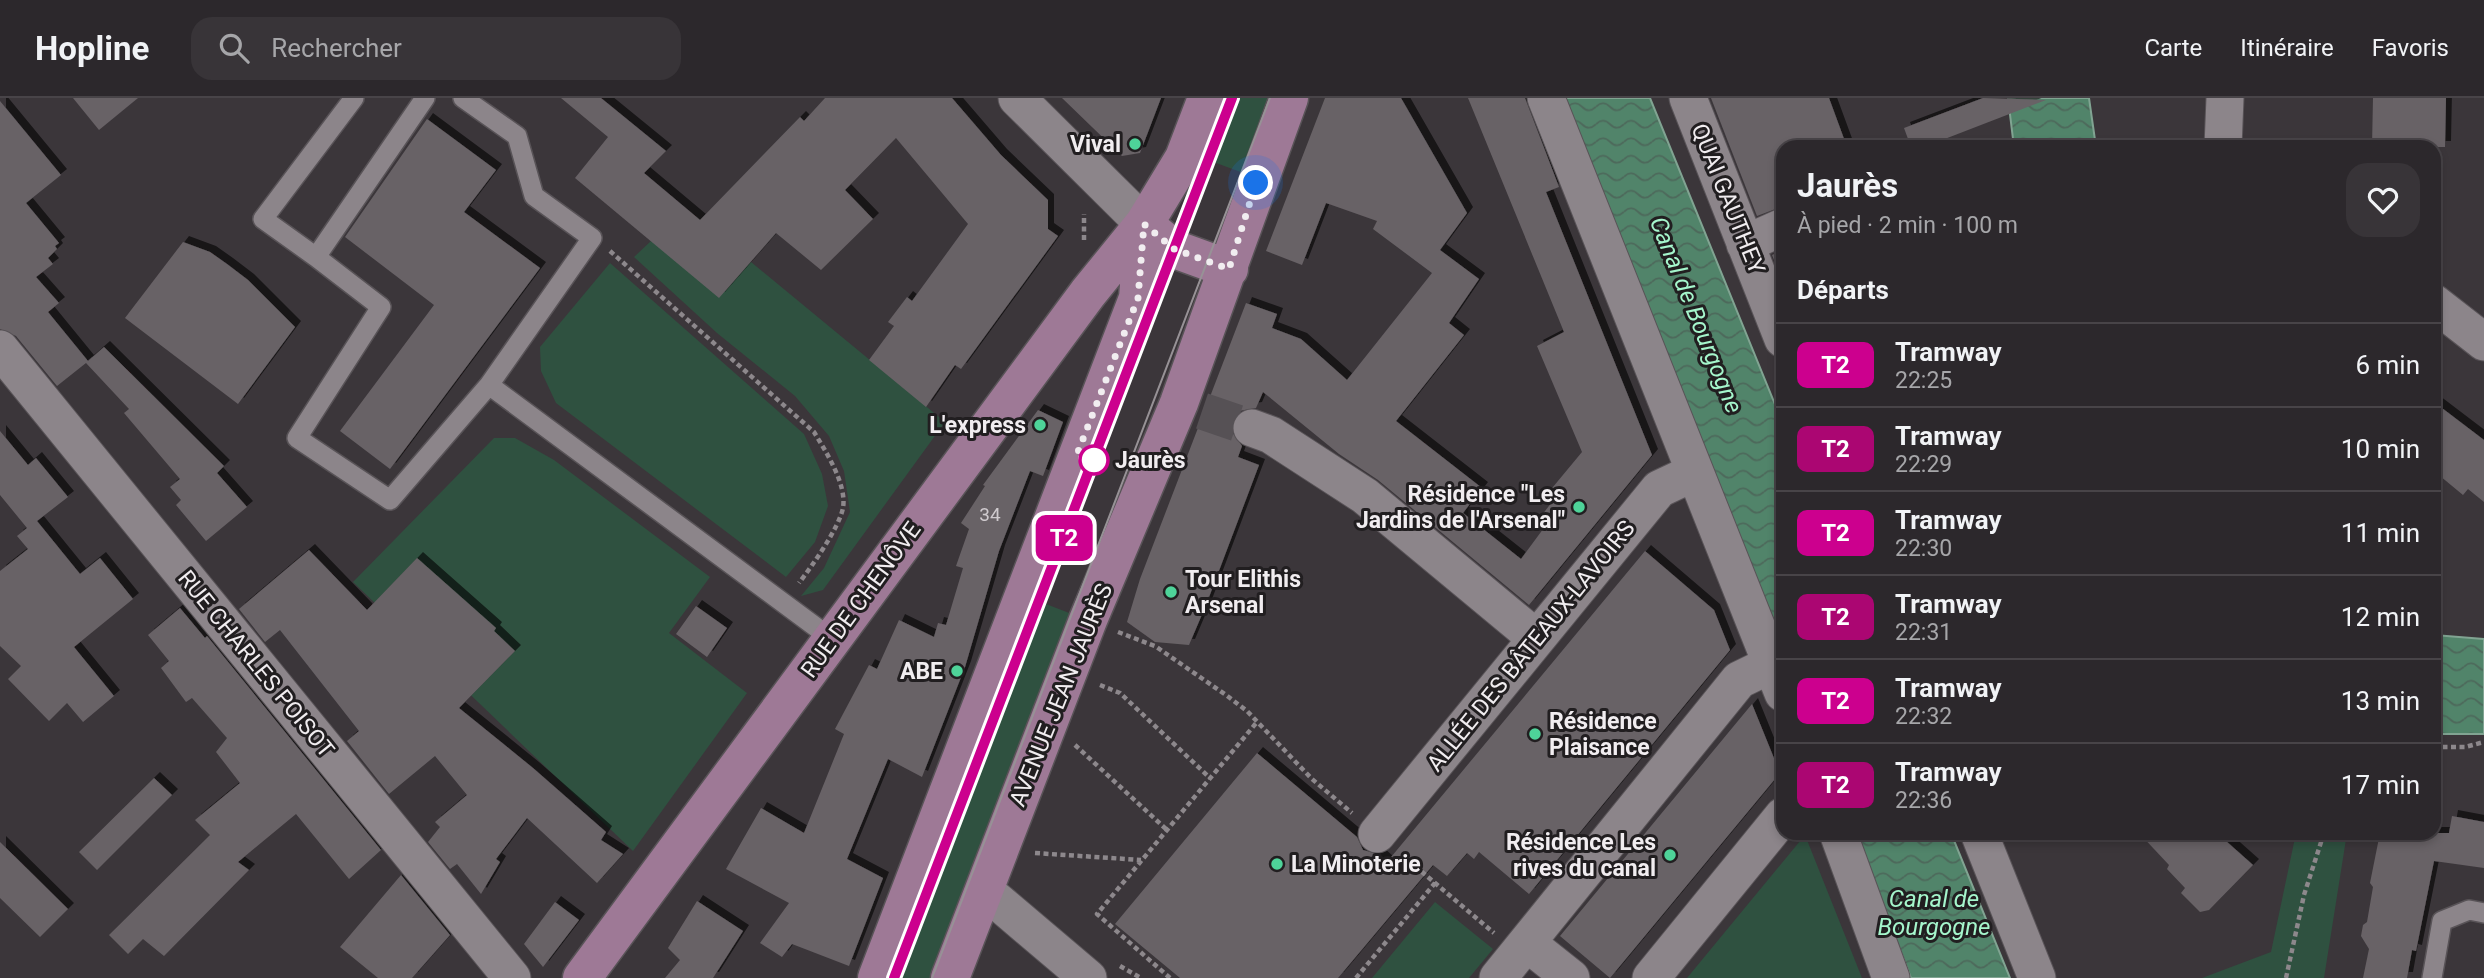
<!DOCTYPE html>
<html lang="fr">
<meta charset="utf-8">
<style>
body{margin:0;font-family:Roboto,sans-serif;background:#383438;color:#f1f3f6;height:100vh;display:flex;flex-direction:column;font-size:26px;white-space:nowrap}
*{box-sizing:border-box;margin:0}
p{font-size:23px;color:#a6a6a9}
.icon{flex:none;width:38px;height:38px;fill:none;stroke:currentColor;stroke-width:2;stroke-linecap:round;stroke-linejoin:round}
.map{position:relative;flex:1;overflow:hidden}
.drawer{position:absolute;left:1776px;top:42px;width:665px;height:700px;display:flex;flex-direction:column;background:#2c282c;border-radius:21px;box-shadow:0 4px 10px #0003,0 0 0 2px #484448}
.drawer>*{flex:none}
.badge{padding:0 14px;border-radius:10px;font-size:24px;line-height:46px}
.you{position:absolute;width:35px;height:35px;margin:-18px;border:5px solid #fff;border-radius:50%;background:#1a73e8;box-shadow:0 0 0 10px #1a73e833}
.map>.badge{position:absolute;translate:-50% -50%;box-shadow:0 0 0 4px #fff}
h2{padding:0 21px;font-size:26px;line-height:63px}
.round{display:grid;place-items:center;flex:none;width:74px;height:74px;border-radius:21px;background:#383438}
.headline{display:flex;align-items:center;justify-content:space-between;height:119px;padding:0 21px}
h1{font-size:33px;font-weight:700;line-height:52px}
ul{padding:0;list-style:none}
li{display:flex;align-items:center;gap:21px;height:84px;padding:0 21px;border-top:2px solid #484448}
li div{flex:1}
li b{display:block;font-size:26px}
li em{font-style:normal}
li .badge{min-width:77px;font-weight:700;text-align:center}
header{display:flex;align-items:center;gap:42px;box-sizing:border-box;height:98px;padding:0 35px;background:#2c282c;border-bottom:2px solid #484448}
header strong{font-size:33px}
nav{display:flex;gap:38px;margin-inline-start:auto;font-size:24px}
.search{width:490px;height:63px;background:#383438;display:flex;align-items:center;gap:18px;box-sizing:border-box;padding:0 24px;border-radius:21px;color:#a6a6a9;font-size:26px}
.map>svg:first-child{display:block}
</style>
<header>
<strong>Hopline</strong>
<div class="search"><svg class="icon" aria-label="search" viewBox="0 0 24 24"><circle cx="10" cy="10" r="6"/><path d="M15 15l6 6"/></svg>Rechercher</div>
<nav><a>Carte</a><a>Itinéraire</a><a>Favoris</a></nav>
</header>
<div class="map">
<svg width="2484" height="880" viewBox="0 0 2484 880">
<defs>
<pattern id="water-waves" width="16" height="10" patternUnits="userSpaceOnUse" patternTransform="scale(1.75)"><rect width="16" height="10" fill="#51846a"/><path d="M0 5q4-4 8 0t8 0" fill="none" stroke="#4d695b"/></pattern>
<filter id="shadow"><feDropShadow dx="6" dy="-6" stdDeviation="0" flood-color="#0009"/></filter>
</defs>
<rect width="100%" height="100%" fill="#3b363a"/>
<!-- green -->
<path fill="#2f5140" d="M 1223,0 L 1276,0 L 1246,76 L 1200,59 Z
M 651,143 L 751,164 L 945,324 L 823,492 L 801,498 L 824,470 L 850,414 L 844,373 L 829,338 L 795,298 L 717,235 L 634,159 Z
M 610,165 L 804,336 L 822,376 L 828,408 L 815,444 L 786,479 L 556,305 L 541,273 L 540,249 Z
M 494,340 L 515,340 L 554,362 L 710,479 L 669,535 L 747,595 L 633,753 L 353,484 Z
M 1033,501 L 1077,518 L 938,880 L 888,880 Z
M 2296,735 L 2347,735 L 2324,880 L 2202,880 L 2271,854 Z
M 1805,737 L 1862,880 L 1687,880 Z
M 1435,804 L 1493,851 L 1469,880 L 1372,880 Z"/>
<!-- water -->
<path fill="url(#water-waves)" stroke="#81a492" stroke-width="2" d="M 1560,0 L 1650,0 L 1783,326 L 1783,559 Z
M 2008,0 L 2089,0 L 2096,49 L 2014,49 Z
M 2434,537 L 2484,541 L 2484,636 L 2434,636 Z
M 1854,735 L 1951,735 L 2010,880 L 1911,880 Z"/>
<!-- building -->
<path fill="#686266" filter="url(#shadow)" d="M 73,0 L 138,0 L 99,32 Z
M 561,0 L 601,0 L 666,53 L 644,75 L 700,122 L 800,19 L 804,23 L 825,0 L 952,0 L 1001,57 L 1048,102 L 1048,131 L 1058,138 L 961,271 L 955,267 L 926,309 L 869,262 L 894,228 L 888,224 L 907,199 L 912,203 L 968,126 L 896,40 L 845,92 L 873,121 L 821,172 L 776,135 L 719,200 L 575,80 L 608,39 Z
M 1062,0 L 1161,0 L 1140,55 L 1122,58 Z
M 1325,0 L 1401,0 L 1467,115 L 1440,152 L 1479,181 L 1449,225 L 1464,237 L 1396,323 L 1482,390 L 1463,415 L 1521,461 L 1549,423 L 1542,417 L 1555,400 L 1548,395 L 1582,354 L 1537,248 L 1564,234 L 1468,0 L 1525,0 L 1559,89 L 1546,94 L 1652,357 L 1529,507 L 1378,382 L 1339,356 L 1263,294 L 1256,310 L 1239,313 L 1232,323 L 1232,334 L 1242,348 L 1238,359 L 1259,367 L 1206,507 L 1189,547 L 1155,544 L 1127,524 L 1140,481 L 1246,205 L 1277,216 L 1272,230 L 1301,241 L 1347,282 L 1432,175 L 1373,131 L 1377,123 L 1326,105 L 1302,167 L 1266,153 Z
M 1711,0 L 1829,0 L 1847,49 L 1783,49 L 1783,108 L 1757,118 Z
M 1983,0 L 2046,2 L 1924,49 L 1911,49 L 1904,30 Z
M 2373,0 L 2446,0 L 2445,49 L 2372,49 Z
M 0,3 L 61,77 L 26,105 L 59,145 L 55,148 L 57,151 L 48,160 L 53,166 L 36,179 L 59,205 L 48,214 L 88,263 L 104,249 L 224,368 L 217,375 L 247,409 L 206,443 L 176,407 L 181,402 L 170,389 L 180,381 L 124,315 L 129,311 L 86,265 L 57,288 L 16,238 L 0,231 Z
M 427,21 L 496,72 L 464,114 L 540,170 L 390,371 L 340,333 L 434,207 L 345,139 Z
M 183,144 L 210,154 L 227,166 L 248,182 L 295,229 L 238,306 L 125,220 Z
M 1783,152 L 1783,184 L 1772,157 Z
M 2434,304 L 2484,342 L 2484,404 L 2468,391 L 2463,397 L 2434,373 Z
M 1038,312 L 1063,324 L 1043,378 L 1030,373 L 999,453 L 965,569 L 922,679 L 888,661 L 847,761 L 883,780 L 849,868 L 792,846 L 782,859 L 760,845 L 789,805 L 726,771 L 761,710 L 804,735 L 844,636 L 835,631 L 869,567 L 877,571 L 899,522 L 934,539 L 938,525 L 946,527 L 963,470 L 956,468 L 969,431 L 961,425 L 985,388 L 983,387 Z
M 0,333 L 28,367 L 36,360 L 68,399 L 37,423 L 80,476 L 100,460 L 133,501 L 74,549 L 114,598 L 83,624 L 67,605 L 49,623 L 8,581 L 21,568 L 0,548 L 0,473 L 28,451 L 17,438 L 27,430 L 0,397 Z
M 309,452 L 367,512 L 417,460 L 496,530 L 494,533 L 515,553 L 459,610 L 533,670 L 606,734 L 601,742 L 623,756 L 597,785 L 527,720 L 496,761 L 500,764 L 481,796 L 457,766 L 450,771 L 428,744 L 440,729 L 435,724 L 467,697 L 435,658 L 389,696 L 347,643 L 359,633 L 280,532 L 265,544 L 239,511 Z
M 1645,453 L 1714,512 L 1730,552 L 1529,796 L 1479,754 L 1474,761 L 1467,755 L 1447,778 L 1433,767 L 1338,880 L 1180,880 L 1115,826 L 1257,655 L 1357,739 L 1363,752 L 1378,756 L 1387,764 Z
M 696,508 L 727,530 L 707,559 L 676,536 Z
M 180,510 L 205,540 L 207,538 L 381,752 L 349,781 L 296,716 L 238,764 L 249,772 L 164,858 L 143,841 L 128,856 L 109,837 L 210,737 L 195,722 L 240,685 L 216,654 L 227,640 L 192,600 L 186,604 L 161,570 L 169,563 L 148,537 Z
M 1752,606 L 1780,675 L 1610,880 L 1560,838 Z
M 154,680 L 172,697 L 97,772 L 79,754 Z
M 2452,718 L 2484,724 L 2484,770 L 2434,763 L 2416,853 L 2412,852 L 2407,880 L 2363,880 L 2369,851 L 2361,838 L 2363,827 L 2367,824 L 2373,789 L 2370,785 L 2380,735 L 2449,735 Z
M 2139,735 L 2217,735 L 2253,767 L 2209,812 L 2200,814 L 2181,795 L 2185,790 L 2167,771 L 2169,767 Z
M 0,744 L 68,811 L 40,839 L 0,800 Z
M 401,777 L 450,837 L 412,880 L 378,880 L 340,849 Z
M 697,803 L 743,833 L 713,880 L 665,880 L 680,862 L 668,850 Z
M 555,804 L 579,822 L 543,869 L 524,846 Z"/>
<g fill="none" stroke-linecap="round" stroke-linejoin="round">
<!-- street-tunnel -->
<path stroke="#565155" stroke-width="37" stroke-dasharray="37 18" stroke-linecap="butt" d="M 1202,313 L 1252,330"/>
<defs>
<path id="lane" d="M 425,0 L 316,159 L 381,209 L 297,340 L 390,402 L 489,287 L 592,140 L 534,98 L 517,38 L 463,0
M 316,159 L 263,121 L 354,0
M 489,287 L 832,541
M 2432,880 L 2442,823 L 2469,812 L 2484,815"/>
<path id="street" d="M 1017,0 L 1144,126
M 1546,0 L 1783,595
M 1688,0 L 1783,241
M 2223,49 L 2225,0
M 1745,146 L 1783,129
M 2434,205 L 2484,244
M 0,251 L 512,880
M 1252,330 L 1271,337 L 1365,398 L 1536,540
M 1838,735 L 1891,880
M 1979,735 L 2037,880
M 1377,736 L 1659,391 L 1695,374
M 983,796 L 996,802 L 1088,880
M 1527,845 L 1571,880
M 1498,880 L 1739,582 L 1772,566
M 1651,880 L 1783,718"/>
<path id="secondary" d="M 1144,126 L 1174,151 L 1229,171
M 582,880 L 1088,195 L 1144,126
M 877,880 L 1138,200 L 1144,126 L 1184,60 L 1207,0
M 950,880 L 1088,522 L 1179,305 L 1289,0"/>
</defs>
<!-- lane casing -->
<use href="#lane" stroke="#585357" stroke-width="22"/>
<!-- street casing -->
<use href="#street" stroke="#585357" stroke-width="39"/>
<!-- secondary casing -->
<use href="#secondary" stroke="#585357" stroke-width="41"/>
<!-- path -->
<path stroke="#8d888c" stroke-width="4.5" stroke-dasharray="5 3.5" stroke-linecap="butt" d="M 1084,142 L 1084,116
M 610,153 L 814,334 C 826,354 847,386 843,410 C 839,430 812,468 799,485
M 1118,534 L 1155,548 L 1226,597 L 1247,613 L 1312,681 L 1352,715
M 1100,587 L 1120,595 L 1210,680
M 1075,647 L 1167,732
M 2434,649 L 2465,649 L 2484,644
M 1035,755 L 1141,762
M 1402,757 L 1494,835
M 1120,868 L 1141,880
M 1170,880 L 1097,816 L 1257,624
M 1356,880 L 1435,785
M 2286,880 L 2304,797 L 2324,735"/>
<!-- lane -->
<use href="#lane" stroke="#8c858a" stroke-width="19"/>
<!-- street -->
<use href="#street" stroke="#8c858a" stroke-width="37"/>
<!-- secondary -->
<use href="#secondary" stroke="#9e7996" stroke-width="38"/>
<!-- tram -->
<path stroke="#979296" stroke-width="2" d="M 894,880 L 1232,0
M 932,880 L 1270,0"/>
</g>
<g fill="none" stroke-linecap="round" stroke-linejoin="round">
<defs>
<path id="line" d="M 894,880 L 1232,0"/>
</defs>
<!-- line casing -->
<use href="#line" stroke="#fff" stroke-width="16"/>
<!-- line -->
<use href="#line" stroke="#cc008e" stroke-width="10"/>
<!-- walk -->
<path stroke="#f1edf0" stroke-width="7" stroke-dasharray="0 12.6" d="M 1094,362 L 1076,359 L 1138,200 L 1144,126 L 1174,151 L 1229,171 L 1256,85"/>
</g>
<!-- markers -->
<g fill="#4ed399" stroke="#211e20" stroke-width="2.5">
<circle cx="1135" cy="46" r="7"/>
<circle cx="1040" cy="327" r="7"/>
<circle cx="1579" cy="409" r="7"/>
<circle cx="1171" cy="494" r="7"/>
<circle cx="957" cy="573" r="7"/>
<circle cx="1535" cy="636" r="7"/>
<circle cx="1670" cy="757" r="7"/>
<circle cx="1277" cy="766" r="7"/>
</g>
<circle fill="#fff" stroke="#cc008e" stroke-width="3.5" cx="1094" cy="362" r="14"/>
<g text-anchor="middle" dominant-baseline="central" stroke-width="6" stroke-linejoin="round" paint-order="stroke">
<!-- number labels -->
<g font-size="19" fill="#cfcace">
<text x="990" y="416">34</text>
</g>
<!-- poi labels -->
<g font-size="23" font-weight="bold" fill="#f1edf0" stroke="#211e20" text-anchor="end">
<text x="1121" y="46">Vival</text>
<text x="1026" y="327">L'express</text>
<text x="1565" y="396">Résidence "Les<tspan x="1565" dy="26">Jardins de l'Arsenal"</tspan></text>
<text x="1185" y="481" text-anchor="start">Tour Elithis<tspan x="1185" dy="26">Arsenal</tspan></text>
<text x="943" y="573">ABE</text>
<text x="1549" y="623" text-anchor="start">Résidence<tspan x="1549" dy="26">Plaisance</tspan></text>
<text x="1656" y="744">Résidence Les<tspan x="1656" dy="26">rives du canal</tspan></text>
<text x="1291" y="766" text-anchor="start">La Minoterie</text>
</g>
<!-- street labels -->
<g font-size="23" fill="#f1edf0" stroke="#211e20">
<text transform="translate(1728 101) rotate(68)">QUAI GAUTHEY</text>
<text transform="translate(861 502) rotate(-54)">RUE DE CHENÔVE</text>
<text transform="translate(1531 548) rotate(-51)">ALLÉE DES BÂTEAUX-LAVOIRS</text>
<text transform="translate(256 566) rotate(51)">RUE CHARLES POISOT</text>
<text transform="translate(1061 597) rotate(-68)">AVENUE JEAN JAURÈS</text>
</g>
<!-- stop labels -->
<g font-size="23" font-weight="bold" fill="#f1edf0" stroke="#211e20" text-anchor="start">
<text x="1115" y="362">Jaurès</text>
</g>
<!-- water labels -->
<g font-size="24" font-style="italic" fill="#a5f6cc" stroke="#211e20">
<text transform="translate(1696 217) rotate(68)">Canal de Bourgogne</text>
<text x="1934" y="801">Canal de<tspan x="1934" dy="28">Bourgogne</tspan></text>
</g>
</g>
</svg>
<div class="you" style="left:1256px;top:85px"></div>
<b class="badge" style="left:1064px;top:440px;background:#cc008e;color:#fff">T2</b>
<section class="drawer">
<div class="headline"><div><h1>Jaurès</h1><p>À pied · 2 min · 100 m</p></div><a class="round"><svg class="icon" aria-label="heart" viewBox="0 0 24 24"><path d="M12 20l-8-8c-3-5 5-10 8-4 3-6 11-1 8 4z"/></svg></a></div>
<h2>Départs</h2>
<ul>
<li><span class="badge" style="background:#cc008e;color:#fff">T2</span><div><b>Tramway</b><p>22:25</p></div><em>6 min</em></li>
<li><span class="badge" style="background:#ab0672;color:#fff">T2</span><div><b>Tramway</b><p>22:29</p></div><em>10 min</em></li>
<li><span class="badge" style="background:#cc008e;color:#fff">T2</span><div><b>Tramway</b><p>22:30</p></div><em>11 min</em></li>
<li><span class="badge" style="background:#ab0672;color:#fff">T2</span><div><b>Tramway</b><p>22:31</p></div><em>12 min</em></li>
<li><span class="badge" style="background:#cc008e;color:#fff">T2</span><div><b>Tramway</b><p>22:32</p></div><em>13 min</em></li>
<li><span class="badge" style="background:#ab0672;color:#fff">T2</span><div><b>Tramway</b><p>22:36</p></div><em>17 min</em></li>
</ul>
</section>
</div>
